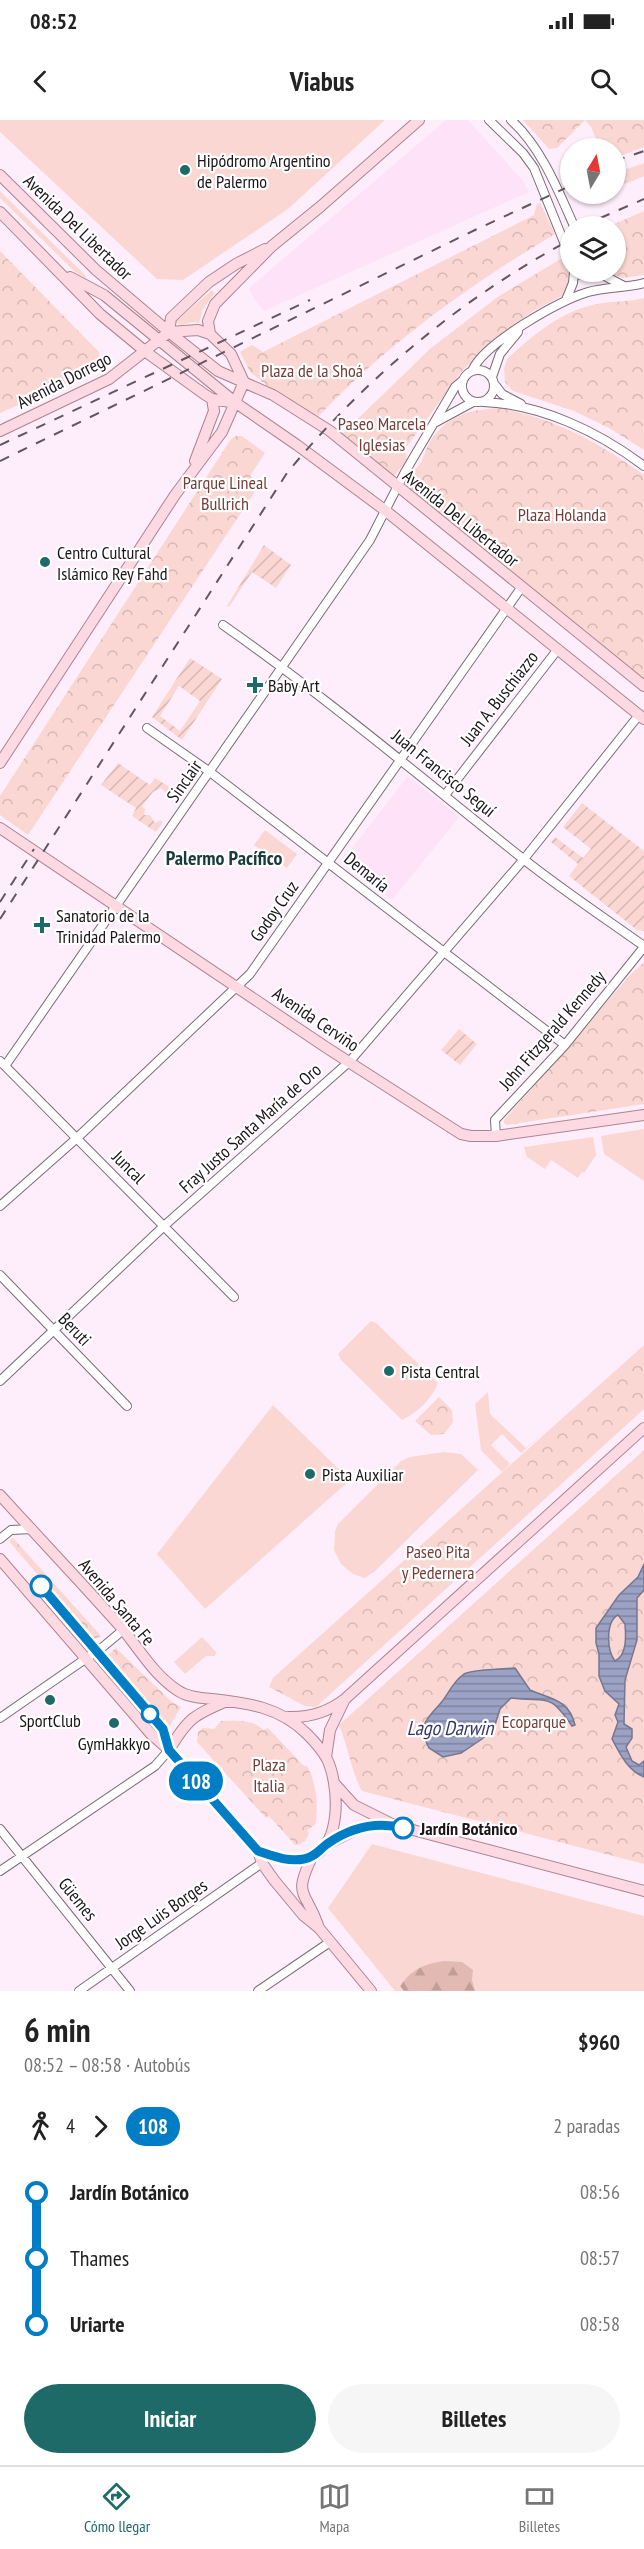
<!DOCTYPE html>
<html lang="es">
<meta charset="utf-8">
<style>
body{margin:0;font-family:"PT Sans Narrow",sans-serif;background:#f6f6f6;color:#222;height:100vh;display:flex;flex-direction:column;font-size:22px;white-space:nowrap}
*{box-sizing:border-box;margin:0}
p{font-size:20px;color:#767676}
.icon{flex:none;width:33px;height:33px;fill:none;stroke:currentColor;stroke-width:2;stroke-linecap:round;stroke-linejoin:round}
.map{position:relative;height:1871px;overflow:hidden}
.sheet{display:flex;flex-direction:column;background:#fff;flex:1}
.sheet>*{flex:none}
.badge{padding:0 12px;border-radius:20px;font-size:21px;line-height:39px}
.needle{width:39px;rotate:10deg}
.fabs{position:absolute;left:560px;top:18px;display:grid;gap:12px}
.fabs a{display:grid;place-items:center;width:66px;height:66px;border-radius:50%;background:#fff;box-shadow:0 2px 4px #0004;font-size:30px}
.map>.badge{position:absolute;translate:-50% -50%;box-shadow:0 0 0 3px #fff}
.legs{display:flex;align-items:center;gap:9px;height:66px;padding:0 24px;font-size:20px}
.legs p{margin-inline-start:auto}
.summary{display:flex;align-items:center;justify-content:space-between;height:102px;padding:0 24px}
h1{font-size:33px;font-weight:600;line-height:45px}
.action{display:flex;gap:12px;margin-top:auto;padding:12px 24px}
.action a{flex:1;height:69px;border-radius:36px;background:#1e6a69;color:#fff;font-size:24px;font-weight:600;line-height:69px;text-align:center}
.action a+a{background:#f6f6f6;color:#222}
ul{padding:0 24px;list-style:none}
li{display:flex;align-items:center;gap:21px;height:66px;font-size:22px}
li i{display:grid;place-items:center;width:9px;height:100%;margin:0 8px;background:currentColor}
li i::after{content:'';width:15px;height:15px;margin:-8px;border:4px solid;border-radius:50%;background:#fff}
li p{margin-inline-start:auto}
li:first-child i{background:linear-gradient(#0000 50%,currentColor 0)}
li:last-child i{background:linear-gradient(currentColor 50%,#0000 0)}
.status{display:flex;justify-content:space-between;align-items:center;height:42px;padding:0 30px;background:#fff;direction:ltr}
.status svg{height:16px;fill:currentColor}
header{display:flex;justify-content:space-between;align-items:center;height:78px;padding:0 24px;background:#fff;font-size:27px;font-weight:600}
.dock{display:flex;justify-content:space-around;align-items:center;height:84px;border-top:2px solid #e0e0e0;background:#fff;font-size:16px;color:#767676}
.dock a{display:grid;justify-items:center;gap:3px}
.dock .on{color:#1e6a69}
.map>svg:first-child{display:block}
</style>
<div class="status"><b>08:52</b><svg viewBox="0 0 49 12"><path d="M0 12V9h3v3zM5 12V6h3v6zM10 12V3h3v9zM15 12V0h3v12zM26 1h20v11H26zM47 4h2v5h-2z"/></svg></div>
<header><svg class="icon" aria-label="back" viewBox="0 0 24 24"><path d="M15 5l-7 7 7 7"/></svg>Viabus<svg class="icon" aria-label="search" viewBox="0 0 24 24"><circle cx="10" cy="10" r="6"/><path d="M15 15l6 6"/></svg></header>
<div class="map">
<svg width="644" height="1871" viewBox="0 0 644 1871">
<defs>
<pattern id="forest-firs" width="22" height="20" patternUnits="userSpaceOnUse" patternTransform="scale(1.5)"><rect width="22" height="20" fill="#e3b9b3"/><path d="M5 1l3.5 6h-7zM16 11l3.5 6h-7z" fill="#c29e99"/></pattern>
<pattern id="park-crowns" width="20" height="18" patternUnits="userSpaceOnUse" patternTransform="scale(1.5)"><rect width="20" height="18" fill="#fad7d2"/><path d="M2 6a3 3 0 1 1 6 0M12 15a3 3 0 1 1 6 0" fill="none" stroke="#d6b8b4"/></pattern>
<pattern id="garden-furrows" width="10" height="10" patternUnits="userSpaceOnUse" patternTransform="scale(1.5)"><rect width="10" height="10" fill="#fad7d2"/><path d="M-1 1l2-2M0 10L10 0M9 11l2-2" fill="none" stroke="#d6b8b4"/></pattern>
<pattern id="water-rules" width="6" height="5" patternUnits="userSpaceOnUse" patternTransform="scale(1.5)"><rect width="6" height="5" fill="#9ca2c4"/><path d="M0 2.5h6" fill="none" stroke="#7e839e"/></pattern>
</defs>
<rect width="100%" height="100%" fill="#feeefb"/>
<!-- built -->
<path fill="#fde2f8" d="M 446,0 L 468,0 L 523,61 L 529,72 L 264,191 L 254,179 L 249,168 Z
M 408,656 L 459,697 L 392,780 L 342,741 Z"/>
<!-- grass -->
<path fill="#fad7d2" d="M 0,0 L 385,0 L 288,89 L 183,160 L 157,159 L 0,12 Z
M 644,43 L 644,56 L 615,68 L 615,53 Z
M 0,71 L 86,156 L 85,158 L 74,151 L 0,78 Z
M 212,170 L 215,173 L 203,189 L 199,203 L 192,202 L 181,205 L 175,202 Z
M 265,710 L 297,734 L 287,748 L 254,725 Z
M 644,1009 L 644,1061 L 604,1034 L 601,1016 Z
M 593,1017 L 596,1035 L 584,1053 L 582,1052 L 578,1058 L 551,1040 L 545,1049 L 527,1037 L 524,1027 Z
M 371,1201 L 376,1203 L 438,1263 C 431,1280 418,1292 402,1300 L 341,1240 L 338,1234 Z
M 488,1272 L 490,1294 L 526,1328 L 549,1309 L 521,1333 L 502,1314 L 491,1325 L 510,1344 L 502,1352 L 481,1330 L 475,1284 Z
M 273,1285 L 350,1360 L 205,1489 L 157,1434 Z
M 444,1332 L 461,1334 L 478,1350 L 375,1451 L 365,1458 L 353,1454 L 341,1444 L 334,1430 L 335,1411 L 338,1404 L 401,1341 L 410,1337 Z
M 202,1517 L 216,1532 L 215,1536 L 206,1536 L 185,1554 L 174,1542 Z
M 372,1724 L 644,1796 L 644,1871 L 395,1871 L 328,1788 Z"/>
<!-- forest -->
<path fill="url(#forest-firs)" d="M 444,1841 L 462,1842 L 473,1850 L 472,1860 L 475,1871 L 404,1871 L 400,1866 C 412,1849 424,1844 444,1841 Z"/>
<!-- park -->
<path fill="url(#park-crowns)" d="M 523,0 L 644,0 L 644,27 L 615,38 L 615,28 L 600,28 L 591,7 L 585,0 L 557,28 L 549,29 Z
M 540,83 L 555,114 C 468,166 386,225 317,298 L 275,272 L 250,252 L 240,232 L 252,225 L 263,232 L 534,95 L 537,84 Z
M 644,91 L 644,155 L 623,158 L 605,152 L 615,152 L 615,106 L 610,106 Z
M 0,131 L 99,232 L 100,249 L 0,293 Z
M 564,137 L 570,155 L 570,163 L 564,175 L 533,191 L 497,218 L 462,251 L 405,329 L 407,340 L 395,355 L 390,355 L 340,316 L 431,228 L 499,176 Z
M 644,178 L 644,330 L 609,308 L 574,291 L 513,271 L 505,262 L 504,248 L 507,239 C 533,215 561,191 597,184 C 613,181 629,182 644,178 Z
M 500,288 C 558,300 596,321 644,355 L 644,563 L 404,369 C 405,357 416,351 421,342 C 425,335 426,327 431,320 C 448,295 472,289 500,288 Z
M 236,316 L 242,316 L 265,333 L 250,356 L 260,364 L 28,715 L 0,695 L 0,676 L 231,319 Z
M 644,842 L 644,984 L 507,1005 L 504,1003 L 504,1000 L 630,855 Z
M 644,1225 L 644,1289 L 316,1587 L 305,1586 L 269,1567 L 273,1558 Z
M 439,1277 L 452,1290 L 453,1302 L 444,1314 L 431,1315 L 415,1301 Z
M 644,1330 L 644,1744 L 362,1671 C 352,1654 348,1626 339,1605 Z
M 13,1418 L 101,1516 L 93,1520 L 9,1421 Z
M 116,1528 L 172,1582 L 181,1587 L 169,1607 L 167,1607 L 107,1536 Z
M 221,1601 C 234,1601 254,1599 263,1610 L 268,1608 L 304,1646 L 307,1646 C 316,1663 319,1685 315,1705 L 307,1710 L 309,1713 C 307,1720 303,1725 295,1725 L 269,1696 L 266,1698 L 197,1622 L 198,1612 L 203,1608 L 214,1609 Z"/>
<!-- garden -->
<path fill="url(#garden-furrows)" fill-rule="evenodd" d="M 264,425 L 291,445 L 276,468 L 252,452 L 229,487 L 227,486 Z
M 190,538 L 222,559 L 182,620 L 152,597 ZM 179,566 L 200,581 L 180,611 L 160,596 Z
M 118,643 L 150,665 L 155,658 L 180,674 L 175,682 L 175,677 L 168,676 L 161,668 L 153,672 L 142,686 L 145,689 L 144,695 L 150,695 L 155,703 L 160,700 L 163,702 L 156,712 L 132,696 L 136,688 L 101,665 Z
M 582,683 L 644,731 L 644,811 L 637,810 L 569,756 L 578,744 L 551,722 L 555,717 L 583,738 L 591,729 L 563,707 Z
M 459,909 L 477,924 L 460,945 L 441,930 Z"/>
<!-- water -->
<path fill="url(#water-rules)" stroke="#757791" stroke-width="1.5" fill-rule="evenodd" d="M 644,1444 L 644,1470 L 637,1478 L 637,1520 L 625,1560 L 624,1604 L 632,1609 L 632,1618 L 626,1627 L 632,1641 L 639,1645 L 644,1641 L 644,1657 C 628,1651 620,1634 612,1619 L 618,1602 L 615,1595 L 619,1584 L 605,1571 L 599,1556 L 599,1534 L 596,1523 L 596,1508 L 619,1475 L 638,1457 ZM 618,1495 L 625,1504 C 626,1517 627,1535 615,1541 C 607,1531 605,1502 618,1495 Z
M 515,1548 L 530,1570 C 550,1579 569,1579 575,1605 L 572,1606 C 548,1571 548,1583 511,1578 L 500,1589 L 494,1608 L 482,1619 L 461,1633 L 443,1637 L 429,1628 C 417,1605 426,1600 440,1584 C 449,1574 452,1562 464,1554 C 472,1549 504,1549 515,1548 Z"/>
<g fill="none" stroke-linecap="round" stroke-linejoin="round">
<defs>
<path id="minor" d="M 489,0 L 523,33 L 534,48 L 570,137
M 511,0 C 541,27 558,70 574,106
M 597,152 L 624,166
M 574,154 L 584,155 L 591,152
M 566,180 L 573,163 L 574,152
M 473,249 C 486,222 559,181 588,172 C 606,167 626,168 644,163
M462 266a16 16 0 1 1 32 0a16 16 0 1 1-32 0Z
M 492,257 L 500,234 L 518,212
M 496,266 L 502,274 L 521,284
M 483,282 C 541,284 599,312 644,346
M 436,302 L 473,282
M 223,505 C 327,578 423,659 522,738 C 561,769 603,797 644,826
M 147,608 L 210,652 L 565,925
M 445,675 L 558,529
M 0,941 L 234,1177
M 5,946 L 370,420 L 405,352 L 455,267 L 462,261
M 496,1016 L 495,1000 L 565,925 L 644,827
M 0,1086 L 77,1018 L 250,854 L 521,468
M 0,1155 L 127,1286
M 0,1261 L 164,1106 L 350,941 L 524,739 L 639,595
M 0,1419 L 11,1410 L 32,1409
M 0,1598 L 104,1526 L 123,1510
M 0,1709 L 130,1871
M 0,1751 L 155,1646 L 169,1630
M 79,1871 L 262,1743
M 258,1871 L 330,1822"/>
<path id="major" d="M 0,55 L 96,150 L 169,212 L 218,251 L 273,275 L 330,311 L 644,566
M 0,92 L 100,194 L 146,232 L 204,274 L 212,279 L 236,283 L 297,325 L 386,391 L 644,599
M 70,157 L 104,175 L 236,283
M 169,212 L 171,198 L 209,162 L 236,144 L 265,129
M 210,214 L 208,201 L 215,184 L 272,126 L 320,87 L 419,0
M 0,311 L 109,259 L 169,212 L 198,210 L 210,214 L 231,234 L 244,262 L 222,312 L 175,375 L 0,643
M 195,341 L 214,291 L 212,279
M 0,708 L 327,928 L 461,1014 L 471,1016 L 496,1016 L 644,995
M 0,1375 C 40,1419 81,1462 120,1506 C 139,1528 152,1553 177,1570 C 187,1577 200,1578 212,1579 C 248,1583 280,1587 307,1614 C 314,1621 322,1630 327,1639 C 339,1664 343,1725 310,1738 C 292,1744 275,1737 258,1731
M 0,1439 L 151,1614 L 169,1630 L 238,1708 L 258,1731 L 262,1743 L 274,1760 L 303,1795 L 319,1808 L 371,1871
M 288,1597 C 310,1598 328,1592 345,1579 L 644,1308
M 169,1630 C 188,1598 194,1595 227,1581
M 326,1637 L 330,1610 L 344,1581
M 335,1664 L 354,1685 L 394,1705 L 644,1771
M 326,1725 L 361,1707 L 390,1705
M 312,1737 C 293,1777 305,1769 318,1805"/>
</defs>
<!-- minor casing -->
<use href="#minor" stroke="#7c6a78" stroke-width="10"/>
<!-- major casing -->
<use href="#major" stroke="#ac8490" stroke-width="12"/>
<!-- minor -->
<use href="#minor" stroke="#fff" stroke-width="8"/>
<!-- major -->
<use href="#major" stroke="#fcd9e3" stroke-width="10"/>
<!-- rail -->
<path stroke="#61575e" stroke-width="2" stroke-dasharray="10 10" stroke-linecap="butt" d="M 615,41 L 644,31
M 582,106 L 644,79
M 0,325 L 310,180
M 0,341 L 475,110 L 570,66
M 0,782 L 34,729
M 0,799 L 287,353 C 364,259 463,177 570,120"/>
</g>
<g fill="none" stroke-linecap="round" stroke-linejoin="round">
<defs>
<path id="line-1" d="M 41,1466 L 163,1609 L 169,1630 L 258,1731 C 273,1736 287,1742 304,1739 C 315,1737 319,1730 327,1724 C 350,1708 375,1701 403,1708"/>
</defs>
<!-- line-1 casing -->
<use href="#line-1" stroke="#fff" stroke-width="14"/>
<!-- line-1 -->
<use href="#line-1" stroke="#007dc5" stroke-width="9"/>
</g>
<!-- markers -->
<g fill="#1e6a69" stroke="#fff" stroke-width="2">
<circle cx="185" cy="50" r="6"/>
<circle cx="45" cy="442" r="6"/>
<path d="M252 556h6v6h6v6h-6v6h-6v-6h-6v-6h6z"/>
<path d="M39 796h6v6h6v6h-6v6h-6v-6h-6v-6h6z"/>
<circle cx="389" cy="1251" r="6"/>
<circle cx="310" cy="1354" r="6"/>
<circle cx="50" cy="1580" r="6"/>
<circle cx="114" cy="1603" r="6"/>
</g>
<g fill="#fff" stroke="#007dc5" stroke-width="3">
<circle cx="41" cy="1466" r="10"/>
<circle cx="150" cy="1594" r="8"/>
<circle cx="403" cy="1708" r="10"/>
</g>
<g text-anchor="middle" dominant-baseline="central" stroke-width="4.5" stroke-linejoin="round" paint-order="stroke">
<!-- poi labels -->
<g font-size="18" fill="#1b1419" stroke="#fff" text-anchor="start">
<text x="197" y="40">Hipódromo Argentino<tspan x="197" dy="21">de Palermo</tspan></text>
<text x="57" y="432">Centro Cultural<tspan x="57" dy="21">Islámico Rey Fahd</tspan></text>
<text x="268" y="565">Baby Art</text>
<text x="56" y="795">Sanatorio de la<tspan x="56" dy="21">Trinidad Palermo</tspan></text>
<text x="401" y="1251">Pista Central</text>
<text x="322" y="1354">Pista Auxiliar</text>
<text x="50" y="1600" text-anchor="middle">SportClub</text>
<text x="114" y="1623" text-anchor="middle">GymHakkyo</text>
</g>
<!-- street labels -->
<g font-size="18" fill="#1b1419" stroke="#fff">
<text transform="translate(78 107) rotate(44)">Avenida Del Libertador</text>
<text transform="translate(64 260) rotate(-27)">Avenida Dorrego</text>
<text transform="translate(461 398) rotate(39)">Avenida Del Libertador</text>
<text transform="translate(499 578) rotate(-52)">Juan A. Buschiazzo</text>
<text transform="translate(444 653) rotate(39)">Juan Francisco Seguí</text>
<text transform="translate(184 661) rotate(-55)">Sinclair</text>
<text transform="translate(367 752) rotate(39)">Demaría</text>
<text transform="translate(274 791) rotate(-55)">Godoy Cruz</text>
<text transform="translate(316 899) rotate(34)">Avenida Cerviño</text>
<text transform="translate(552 910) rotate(-49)">John Fitzgerald Kennedy</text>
<text transform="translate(250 1008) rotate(-42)">Fray Justo Santa María de Oro</text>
<text transform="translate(129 1047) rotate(45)">Juncal</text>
<text transform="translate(75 1209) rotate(46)">Beruti</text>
<text transform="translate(117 1482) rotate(50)">Avenida Santa Fe</text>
<text transform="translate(78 1779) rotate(51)">Güemes</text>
<text transform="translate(161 1794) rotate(-35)">Jorge Luis Borges</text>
</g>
<!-- park labels -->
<g font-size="18" fill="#753d36" stroke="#fff">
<text x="312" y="250">Plaza de la Shoá</text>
<text x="382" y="303">Paseo Marcela<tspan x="382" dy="21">Iglesias</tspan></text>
<text x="225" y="362">Parque Lineal<tspan x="225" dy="21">Bullrich</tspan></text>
<text x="562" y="394">Plaza Holanda</text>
<text x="438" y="1431">Paseo Pita<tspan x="438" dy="21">y Pedernera</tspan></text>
<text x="534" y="1601">Ecoparque</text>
<text x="269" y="1644">Plaza<tspan x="269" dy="21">Italia</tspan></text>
</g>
<!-- stop labels -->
<g font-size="18" font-weight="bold" fill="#1b1419" stroke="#fff" text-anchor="start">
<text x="420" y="1708">Jardín Botánico</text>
</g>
<!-- neighbourhood labels -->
<g font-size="20" font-weight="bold" fill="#193c3b" stroke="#fff">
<text x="224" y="738">Palermo Pacífico</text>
</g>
<!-- water labels -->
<g font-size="20" font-style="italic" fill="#343867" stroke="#fff">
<text x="450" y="1608">Lago Darwin</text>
</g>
</g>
</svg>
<div class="fabs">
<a><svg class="needle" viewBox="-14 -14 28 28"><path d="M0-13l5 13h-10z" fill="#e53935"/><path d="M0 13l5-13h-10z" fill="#767676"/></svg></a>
<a><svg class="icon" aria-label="layers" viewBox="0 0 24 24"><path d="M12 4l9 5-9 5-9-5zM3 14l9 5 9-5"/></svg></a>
</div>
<b class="badge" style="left:196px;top:1661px;background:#007dc5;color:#fff">108</b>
</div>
<section class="sheet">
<div class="summary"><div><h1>6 min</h1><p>08:52 – 08:58 · Autobús</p></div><b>$960</b></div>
<div class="legs"><svg class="icon" aria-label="walk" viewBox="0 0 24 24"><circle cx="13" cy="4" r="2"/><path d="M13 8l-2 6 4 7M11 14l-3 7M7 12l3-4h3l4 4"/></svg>4<svg class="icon" aria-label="forward" viewBox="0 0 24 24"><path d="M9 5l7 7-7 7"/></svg><b class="badge" style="background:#007dc5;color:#fff">108</b><p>2 paradas</p></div>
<ul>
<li><i style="color:#007dc5"></i><b>Jardín Botánico</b><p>08:56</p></li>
<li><i style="color:#007dc5"></i><span>Thames</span><p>08:57</p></li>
<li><i style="color:#007dc5"></i><b>Uriarte</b><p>08:58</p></li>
</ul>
<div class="action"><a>Iniciar</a><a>Billetes</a></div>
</section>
<nav class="dock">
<a class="on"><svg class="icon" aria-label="directions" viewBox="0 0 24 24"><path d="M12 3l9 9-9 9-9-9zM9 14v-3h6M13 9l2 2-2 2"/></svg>Cómo llegar</a>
<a><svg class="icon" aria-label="map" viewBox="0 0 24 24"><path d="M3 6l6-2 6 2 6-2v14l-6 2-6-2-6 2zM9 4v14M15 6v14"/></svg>Mapa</a>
<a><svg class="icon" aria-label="tickets" viewBox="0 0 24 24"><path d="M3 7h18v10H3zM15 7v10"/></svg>Billetes</a>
</nav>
